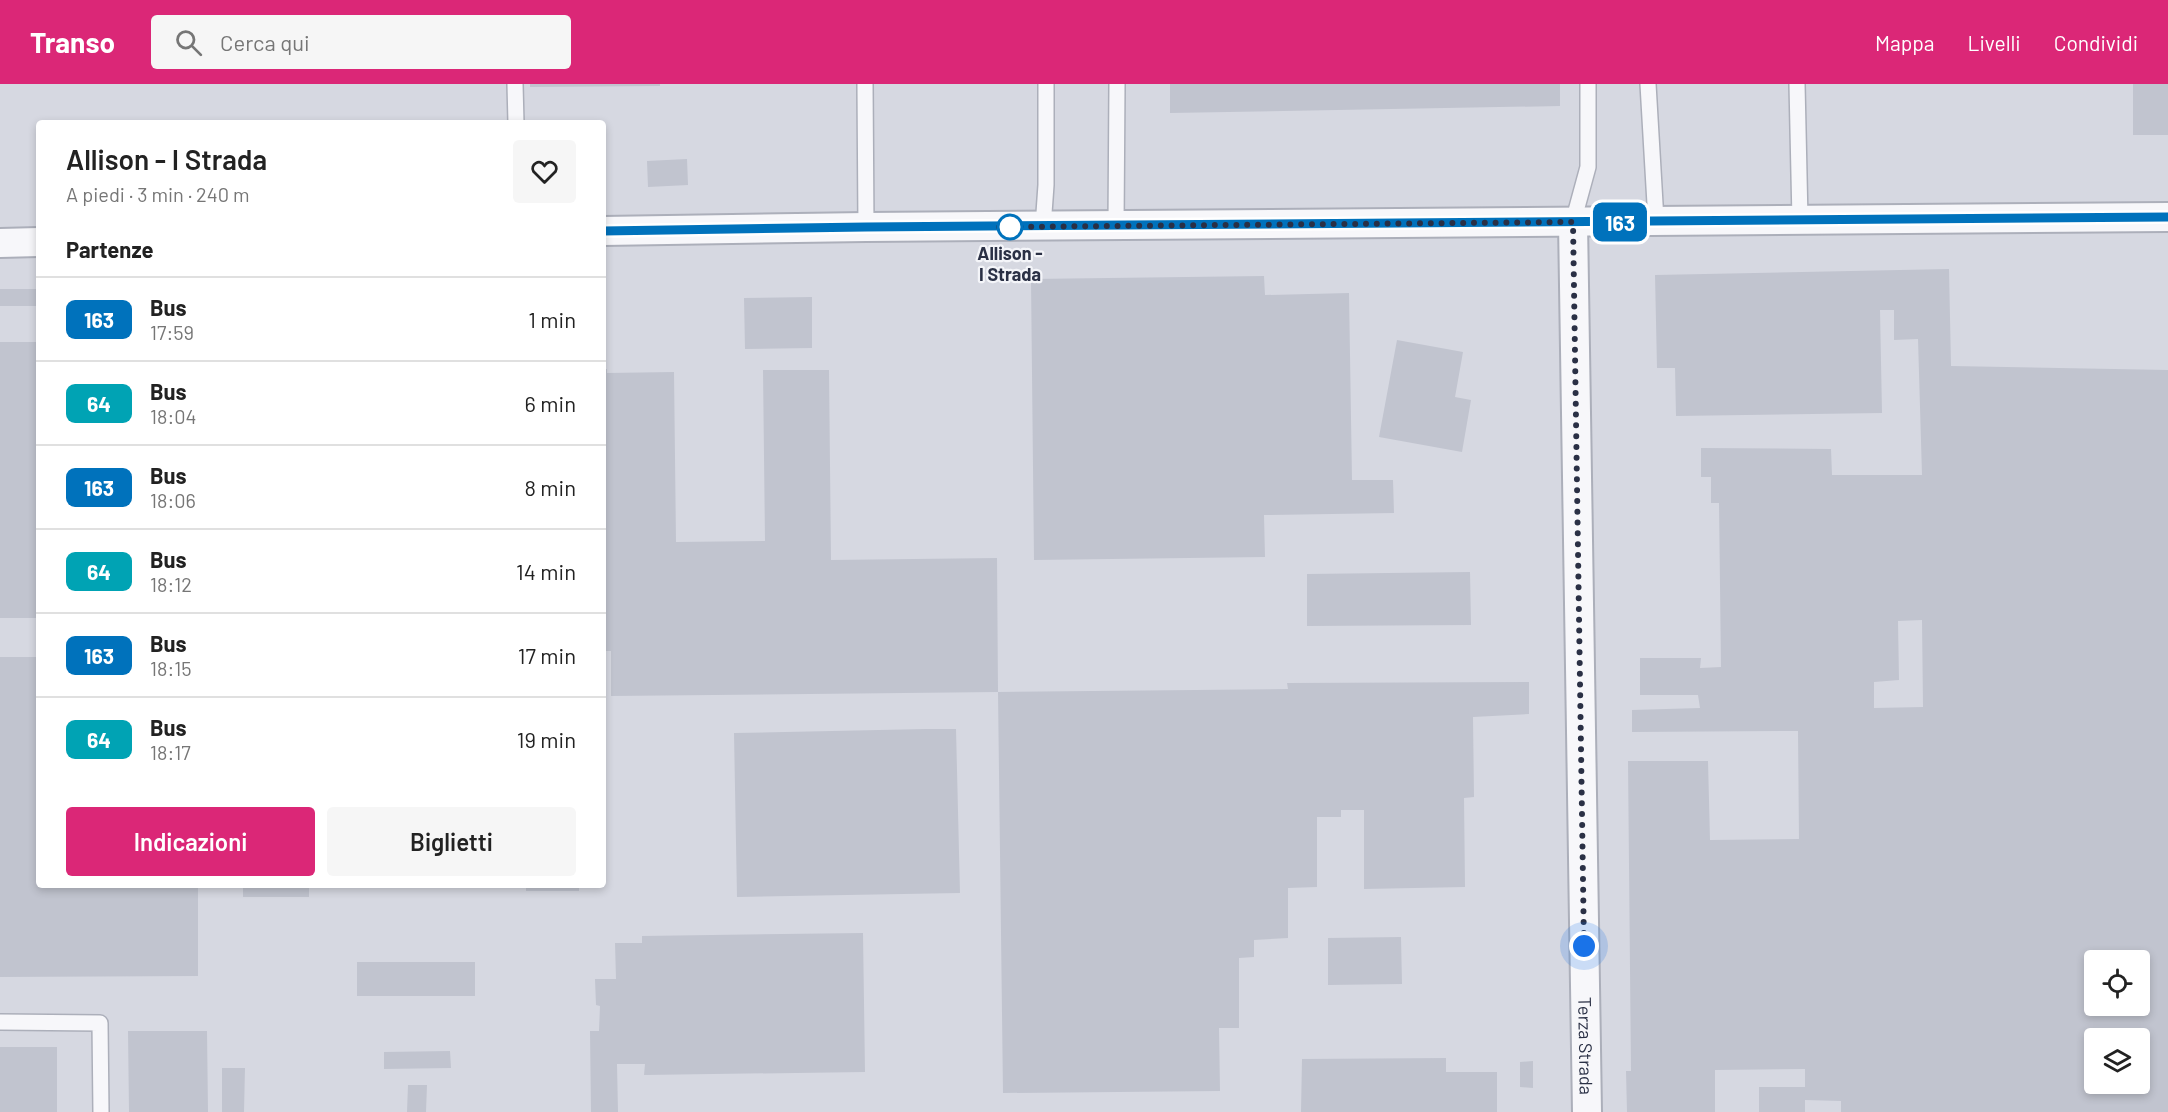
<!DOCTYPE html>
<html lang="it">
<meta charset="utf-8">
<style>
body{margin:0;font-family:Barlow,sans-serif;background:#f6f6f6;color:#222;height:100vh;display:flex;flex-direction:column;font-size:22px;white-space:nowrap}
*{box-sizing:border-box;margin:0}
p{font-size:20px;color:#767676}
.icon{flex:none;width:33px;height:33px;fill:none;stroke:currentColor;stroke-width:2;stroke-linecap:round;stroke-linejoin:round}
.map{position:relative;flex:1;overflow:hidden}
.drawer{position:absolute;left:36px;top:36px;width:570px;height:768px;display:flex;flex-direction:column;background:#fff;border-radius:6px;box-shadow:0 3px 9px #0003}
.drawer>*{flex:none}
.badge{padding:0 12px;border-radius:9px;font-size:21px;line-height:39px}
.buttons{position:absolute;left:2084px;top:866px;display:grid;gap:12px}
.buttons a{display:grid;place-items:center;width:66px;height:66px;border-radius:6px;background:#fff;box-shadow:0 3px 9px #0003;font-size:30px}
.you{position:absolute;width:30px;height:30px;margin:-15px;border:4px solid #fff;border-radius:50%;background:#1a73e8;box-shadow:0 0 0 9px #1a73e833}
.map>.badge{position:absolute;translate:-50% -50%;box-shadow:0 0 0 3px #fff}
h2{padding:0 30px;font-size:22px;line-height:54px}
.round{display:grid;place-items:center;flex:none;width:63px;height:63px;border-radius:6px;background:#f6f6f6}
.overview{display:flex;align-items:center;justify-content:space-between;height:102px;padding:0 30px}
h1{font-size:28px;font-weight:600;line-height:45px}
.action{display:flex;gap:12px;margin-top:auto;padding:12px 30px}
.action a{flex:1;height:69px;border-radius:6px;background:#db2777;color:#fff;font-size:24px;font-weight:600;line-height:69px;text-align:center}
.action a+a{background:#f6f6f6;color:#222}
ul{padding:0;list-style:none}
li{display:flex;align-items:center;gap:18px;height:84px;padding:0 30px;border-top:2px solid #e0e0e0}
li div{flex:1}
li b{display:block;font-size:22px}
li em{font-style:normal}
li .badge{min-width:66px;font-weight:700;text-align:center}
header{display:flex;align-items:center;gap:36px;box-sizing:border-box;height:84px;padding:0 30px;background:#db2777;color:#fff}
header strong{font-size:28px}
nav{display:flex;gap:33px;margin-inline-start:auto;font-size:21px}
.search{width:420px;height:54px;background:#f6f6f6;display:flex;align-items:center;gap:15px;box-sizing:border-box;padding:0 21px;border-radius:6px;color:#767676;font-size:22px}
.map>svg:first-child{display:block}
</style>
<header>
<strong>Transo</strong>
<div class="search"><svg class="icon" aria-label="search" viewBox="0 0 24 24"><circle cx="10" cy="10" r="6"/><path d="M15 15l6 6"/></svg>Cerca qui</div>
<nav><a>Mappa</a><a>Livelli</a><a>Condividi</a></nav>
</header>
<div class="map">
<svg width="2168" height="1028" viewBox="0 0 2168 1028">
<rect width="100%" height="100%" fill="#e4e6ec"/>
<!-- built -->
<path fill="#d6d8e1" fill-rule="evenodd" d="M 0,0 L 2168,0 L 2168,1028 L 0,1028 ZM 39,39 L 603,39 L 603,801 L 39,801 ZM 2094,876 L 2139,876 L 2139,921 L 2094,921 ZM 2094,954 L 2139,954 L 2139,999 L 2094,999 Z"/>
<!-- building -->
<path fill="#c1c4cf" fill-rule="evenodd" d="M 530,0 L 660,0 L 660,2 L 530,3 Z
M 1170,0 L 1560,0 L 1560,22 L 1170,29 Z
M 2133,0 L 2168,0 L 2168,51 L 2133,51 Z
M 687,75 L 688,101 L 648,103 L 647,77 Z
M 1949,185 L 1951,282 L 2168,286 L 2168,1028 L 1841,1028 L 1841,1017 L 1805,1016 L 1805,1028 L 1759,1028 L 1759,1003 L 1805,1003 L 1805,985 L 1715,986 L 1715,1028 L 1627,1028 L 1626,987 L 1631,987 L 1628,677 L 1708,677 L 1710,756 L 1799,755 L 1798,647 L 1632,648 L 1632,626 L 1700,624 L 1698,611 L 1640,611 L 1640,574 L 1701,574 L 1700,584 L 1721,583 L 1719,419 L 1711,419 L 1711,393 L 1701,393 L 1701,364 L 1831,365 L 1832,391 L 1922,391 L 1918,255 L 1894,256 L 1894,226 L 1880,226 L 1882,329 L 1676,332 L 1675,284 L 1657,284 L 1655,191 ZM 1922,536 L 1923,623 L 1874,624 L 1874,598 L 1899,596 L 1898,537 ZM 2094,876 L 2139,876 L 2139,921 L 2094,921 ZM 2094,954 L 2139,954 L 2139,999 L 2094,999 Z
M 1264,192 L 1265,211 L 1349,209 L 1352,396 L 1393,396 L 1394,429 L 1264,431 L 1265,473 L 1034,476 L 1031,195 Z
M 0,205 L 39,205 L 39,222 L 0,222 Z
M 812,213 L 812,264 L 745,265 L 744,214 Z
M 1397,256 L 1463,268 L 1455,313 L 1471,316 L 1462,368 L 1379,353 Z
M 0,258 L 39,258 L 39,534 L 0,534 Z
M 603,285 L 607,285 L 607,289 L 674,288 L 676,458 L 765,457 L 763,286 L 829,286 L 831,476 L 997,474 L 998,608 L 1288,605 L 1287,599 L 1529,598 L 1529,630 L 1473,633 L 1474,713 L 1464,714 L 1465,803 L 1364,805 L 1364,726 L 1341,726 L 1341,733 L 1317,733 L 1317,803 L 1288,804 L 1288,854 L 1254,856 L 1254,873 L 1239,874 L 1239,944 L 1219,944 L 1220,1007 L 1003,1009 L 998,608 L 611,612 L 611,567 L 603,567 Z
M 1470,488 L 1471,541 L 1307,542 L 1307,490 Z
M 0,573 L 39,573 L 39,801 L 198,801 L 198,892 L 0,893 Z
M 926,645 L 956,645 L 960,809 L 737,813 L 734,649 Z
M 243,801 L 309,801 L 309,813 L 243,813 Z
M 526,801 L 579,801 L 579,807 L 526,807 Z
M 863,849 L 865,988 L 644,991 L 645,980 L 617,980 L 618,1028 L 591,1028 L 590,947 L 599,947 L 600,922 L 596,921 L 595,895 L 616,895 L 615,859 L 642,859 L 642,852 Z
M 1401,853 L 1402,900 L 1328,901 L 1328,854 Z
M 357,878 L 475,878 L 475,912 L 357,912 Z
M 128,947 L 207,947 L 208,1028 L 129,1028 Z
M 0,963 L 57,963 L 57,1028 L 0,1028 Z
M 450,967 L 451,984 L 384,985 L 384,968 Z
M 1446,974 L 1446,988 L 1497,988 L 1497,1028 L 1301,1028 L 1302,975 Z
M 1533,977 L 1533,1004 L 1520,1003 L 1520,978 Z
M 222,984 L 245,984 L 244,1028 L 222,1028 Z
M 408,1001 L 427,1001 L 426,1028 L 407,1028 Z"/>
<g fill="none" stroke-linecap="round" stroke-linejoin="round">
<defs>
<path id="lane" d="M 515,0 L 516,39
M 865,0 L 866,143
M 1648,0 L 1656,137
M 1797,0 L 1800,136
M 1573,138 L 1588,83 L 1588,0
M 1116,141 L 1117,0
M 1043,143 L 1046,101 L 1046,0
M 0,938 L 100,939 L 101,1028"/>
<g id="street">
<path id="s1" d="M 1573,138 L 1587,1028"/>
<path d="M 603,147 L 866,143 L 2168,133"/>
<path d="M 0,159 L 39,158"/>
</g>
</defs>
<!-- lane casing -->
<use href="#lane" stroke="#acafba" stroke-width="18"/>
<!-- street casing -->
<use href="#street" stroke="#acafba" stroke-width="32"/>
<!-- lane -->
<use href="#lane" stroke="#f7f7fa" stroke-width="15"/>
<!-- street -->
<use href="#street" stroke="#f7f7fa" stroke-width="28"/>
</g>
<g fill="none" stroke-linecap="round" stroke-linejoin="round">
<defs>
<path id="line" d="M 603,147 L 866,143 L 2168,133"/>
</defs>
<!-- line casing -->
<use href="#line" stroke="#fff" stroke-width="14"/>
<!-- line -->
<use href="#line" stroke="#0072bc" stroke-width="9"/>
<!-- walk -->
<path stroke="#2a3045" stroke-width="6" stroke-dasharray="0 10.8" d="M 1010,143 L 999,143 L 1573,138 L 1584,862"/>
</g>
<!-- markers -->
<circle fill="#fff" stroke="#0072bc" stroke-width="3" cx="1010" cy="143" r="12"/>
<g text-anchor="middle" dominant-baseline="central" stroke-width="4.5" stroke-linejoin="round" paint-order="stroke">
<!-- stop labels -->
<g font-size="18" font-weight="bold" fill="#2a3045" stroke="#f4f5f9">
<text x="1010" y="169">Allison -<tspan x="1010" dy="21">I Strada</tspan></text>
</g>
<!-- street labels -->
<g font-size="18" fill="#2a3045" stroke="#f4f5f9">
<text stroke="none"><textPath href="#s1" startOffset="824">Terza Strada</textPath></text>
</g>
</g>
</svg>
<div class="buttons">
<a><svg class="icon" aria-label="locate" viewBox="0 0 24 24"><circle cx="12" cy="12" r="6"/><path d="M12 2v4M12 18v4M2 12h4M18 12h4"/></svg></a>
<a><svg class="icon" aria-label="layers" viewBox="0 0 24 24"><path d="M12 4l9 5-9 5-9-5zM3 14l9 5 9-5"/></svg></a>
</div>
<div class="you" style="left:1584px;top:862px"></div>
<b class="badge" style="left:1620px;top:138px;background:#0072bc;color:#fff">163</b>
<section class="drawer">
<div class="overview"><div><h1>Allison - I Strada</h1><p>A piedi · 3 min · 240 m</p></div><a class="round"><svg class="icon" aria-label="heart" viewBox="0 0 24 24"><path d="M12 20l-8-8c-3-5 5-10 8-4 3-6 11-1 8 4z"/></svg></a></div>
<h2>Partenze</h2>
<ul>
<li><span class="badge" style="background:#0072bc;color:#fff">163</span><div><b>Bus</b><p>17:59</p></div><em>1 min</em></li>
<li><span class="badge" style="background:#00a3b4;color:#fff">64</span><div><b>Bus</b><p>18:04</p></div><em>6 min</em></li>
<li><span class="badge" style="background:#0072bc;color:#fff">163</span><div><b>Bus</b><p>18:06</p></div><em>8 min</em></li>
<li><span class="badge" style="background:#00a3b4;color:#fff">64</span><div><b>Bus</b><p>18:12</p></div><em>14 min</em></li>
<li><span class="badge" style="background:#0072bc;color:#fff">163</span><div><b>Bus</b><p>18:15</p></div><em>17 min</em></li>
<li><span class="badge" style="background:#00a3b4;color:#fff">64</span><div><b>Bus</b><p>18:17</p></div><em>19 min</em></li>
</ul>
<div class="action"><a>Indicazioni</a><a>Biglietti</a></div>
</section>
</div>
